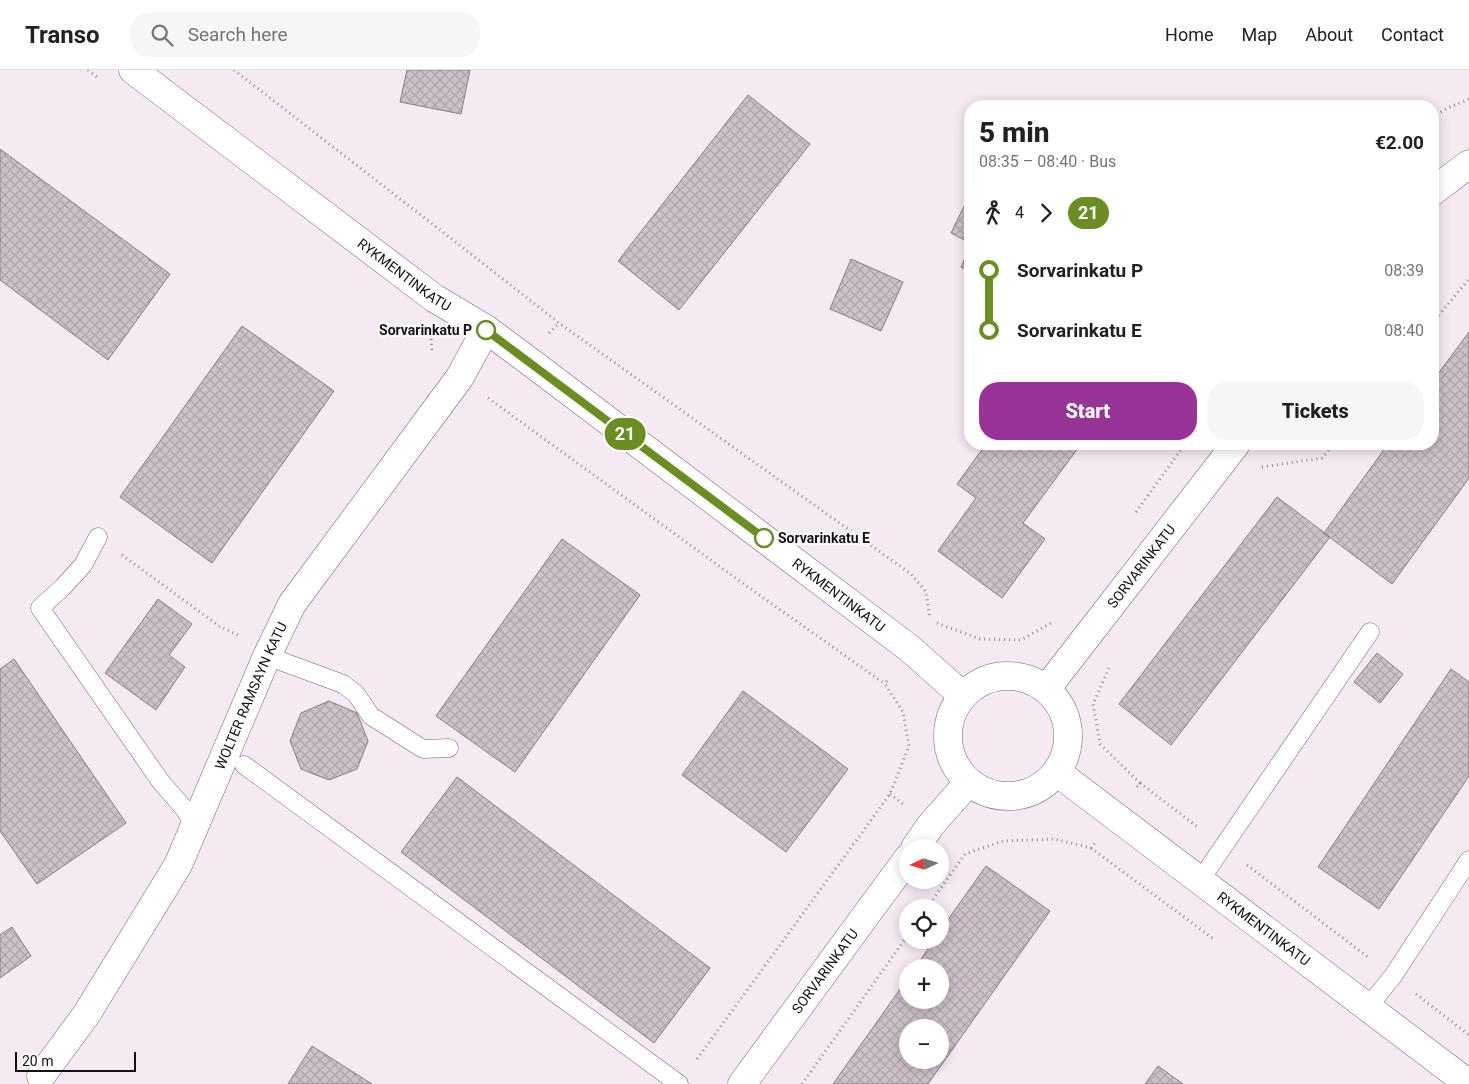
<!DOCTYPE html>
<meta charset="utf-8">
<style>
body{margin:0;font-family:Roboto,sans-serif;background:#f6f6f6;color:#202124;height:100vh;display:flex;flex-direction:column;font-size:19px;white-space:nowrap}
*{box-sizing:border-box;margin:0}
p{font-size:16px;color:#757577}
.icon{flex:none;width:28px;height:28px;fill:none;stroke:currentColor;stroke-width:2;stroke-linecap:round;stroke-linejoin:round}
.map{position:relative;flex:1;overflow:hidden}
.panel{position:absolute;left:964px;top:30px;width:475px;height:350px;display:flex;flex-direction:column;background:#fff;border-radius:20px;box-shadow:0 2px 12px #0003}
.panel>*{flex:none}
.badge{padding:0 10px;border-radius:16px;font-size:18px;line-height:32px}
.needle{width:32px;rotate:266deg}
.fabs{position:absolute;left:899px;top:769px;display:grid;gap:10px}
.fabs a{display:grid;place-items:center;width:50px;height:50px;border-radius:50%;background:#fff;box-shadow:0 2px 12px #0003;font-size:25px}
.scale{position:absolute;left:15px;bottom:12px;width:121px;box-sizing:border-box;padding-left:5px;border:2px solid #141013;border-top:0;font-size:14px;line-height:18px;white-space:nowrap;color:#141013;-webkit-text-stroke:4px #fef9fd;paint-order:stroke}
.map>.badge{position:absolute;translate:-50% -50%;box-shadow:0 0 0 2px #fff}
.legs{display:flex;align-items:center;gap:8px;height:55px;padding:0 15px;font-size:16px}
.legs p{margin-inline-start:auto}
.summary{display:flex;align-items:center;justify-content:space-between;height:85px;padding:0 15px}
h1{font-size:28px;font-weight:800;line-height:38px}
.primary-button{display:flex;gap:10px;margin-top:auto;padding:10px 15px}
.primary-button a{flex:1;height:58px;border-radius:20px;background:#973297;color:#fff;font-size:20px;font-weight:800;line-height:58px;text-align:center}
.primary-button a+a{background:#f6f6f6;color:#202124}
ul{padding:0 15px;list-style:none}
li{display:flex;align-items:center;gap:18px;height:60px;font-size:19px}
li i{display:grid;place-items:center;width:8px;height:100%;margin:0 6px;background:currentColor}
li i::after{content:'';width:12px;height:12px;margin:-6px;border:4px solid;border-radius:50%;background:#fff}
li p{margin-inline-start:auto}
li:first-child i{background:linear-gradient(#0000 50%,currentColor 0)}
li:last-child i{background:linear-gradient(currentColor 50%,#0000 0)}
header{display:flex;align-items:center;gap:30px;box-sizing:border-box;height:70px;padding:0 25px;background:#fff;border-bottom:1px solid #e0e0e0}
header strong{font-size:24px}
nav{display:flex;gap:28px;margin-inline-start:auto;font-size:18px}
.search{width:350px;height:45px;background:#f6f6f6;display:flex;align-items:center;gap:12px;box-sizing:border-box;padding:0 18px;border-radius:20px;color:#757577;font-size:19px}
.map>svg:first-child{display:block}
</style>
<header>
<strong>Transo</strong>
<div class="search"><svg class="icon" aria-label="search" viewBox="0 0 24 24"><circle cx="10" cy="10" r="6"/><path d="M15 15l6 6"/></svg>Search here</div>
<nav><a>Home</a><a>Map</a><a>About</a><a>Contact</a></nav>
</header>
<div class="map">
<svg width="1469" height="1014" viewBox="0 0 1469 1014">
<defs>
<pattern id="building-cross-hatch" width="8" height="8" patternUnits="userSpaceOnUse" patternTransform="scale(1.25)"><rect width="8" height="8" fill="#ccc0cb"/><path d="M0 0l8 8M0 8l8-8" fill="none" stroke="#aea4ad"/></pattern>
</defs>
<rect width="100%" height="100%" fill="#f5e9f4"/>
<!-- building -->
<path fill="url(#building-cross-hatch)" stroke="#877c87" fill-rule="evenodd" d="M 407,0 L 470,0 L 461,44 L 400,32 Z
M 748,25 L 810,74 L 679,240 L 618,191 Z
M 0,79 L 170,204 L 108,290 L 0,210 Z
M 970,124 L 970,173 L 951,163 Z
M 970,177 L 970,202 L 961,197 Z
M 851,189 L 903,212 L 881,261 L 830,239 Z
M 242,256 L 334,321 L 212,493 L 120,427 Z
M 1469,262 L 1469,408 L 1392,514 L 1324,463 L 1388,374 L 1432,374 L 1432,312 Z
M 986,374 L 1081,374 L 1023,453 L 1045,469 L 1002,528 L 938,481 L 976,428 L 957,414 Z
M 1277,427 L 1330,467 L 1171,675 L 1119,634 Z
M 562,469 L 640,525 L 515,702 L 436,646 Z
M 158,529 L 192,554 L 169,585 L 185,597 L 156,640 L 105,603 Z
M 1377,583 L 1403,604 L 1380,633 L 1354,612 Z
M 14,589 L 126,753 L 37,814 L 0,761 L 0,599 Z
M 1451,599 L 1469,612 L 1469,706 L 1379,839 L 1318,797 Z
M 743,621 L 848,699 L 786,782 L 682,705 Z
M 329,631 L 357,643 L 368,671 L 357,699 L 329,710 L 301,699 L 290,671 L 301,643 Z
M 457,707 L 710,898 L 654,973 L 401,782 Z
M 986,796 L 1050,841 L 928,1014 L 833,1014 L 908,908 L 908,930 L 940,930 L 940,898 L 915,898 L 934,870 L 940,870 L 940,861 ZM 908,958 L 940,958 L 940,990 L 908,990 Z
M 12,857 L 31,886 L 0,908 L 0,865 Z
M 312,976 L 372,1014 L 288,1014 Z
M 1158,996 L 1183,1014 L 1145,1014 Z"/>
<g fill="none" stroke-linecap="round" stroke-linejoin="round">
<defs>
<path id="lane" d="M 98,467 L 83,495 L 63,517 L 40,538 L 161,712 L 182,736 L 195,755
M 267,586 L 343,614 L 356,624 L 371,646 L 423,679 L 449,678
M 244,695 L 679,1014
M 1201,809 L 1370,562
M 1368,937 L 1393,906 L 1469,790"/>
<g id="street">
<path id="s1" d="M 133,0 L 434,228 L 486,259 L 525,288 L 909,578 L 962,625"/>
<path d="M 1432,122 L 1469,94"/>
<circle cx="1008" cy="666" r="60"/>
<path id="s2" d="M 1047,618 L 1236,374"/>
<path id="s3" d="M 1058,703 L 1469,1014"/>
<path d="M 915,778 L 930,756 L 968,713"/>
<path id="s4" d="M 41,1006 L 86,945 L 178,795 L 267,586 L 292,534 L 460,307 L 486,259"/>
<path id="s5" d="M 742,1014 L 908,788"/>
</g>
</defs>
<!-- lane casing -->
<use href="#lane" stroke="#6f656f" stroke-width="19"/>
<!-- street casing -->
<use href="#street" stroke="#6f656f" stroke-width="29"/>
<!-- path -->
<path stroke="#928a91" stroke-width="3" stroke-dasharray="1 4" stroke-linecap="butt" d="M 88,0 L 98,8
M 234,0 L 471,184 L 559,253 L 911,504 L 926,522 L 930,549
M 1432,47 L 1448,38 L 1469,29
M 1432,253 L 1469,209
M 549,263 L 559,253
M 431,269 L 432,282
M 488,328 L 734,507 L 885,614
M 1262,397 L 1322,388 L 1334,374
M 1136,442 L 1185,374
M 122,485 L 219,556 L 238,565
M 937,553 L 980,569 L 1021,570 L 1051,553
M 1109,598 L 1093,634 L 1100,674 L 1140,713 L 1136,718
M 1140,713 L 1199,758
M 890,724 L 903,734
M 1091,778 L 1215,870
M 1247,795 L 1369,888
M 927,838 L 965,784 L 1003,771 L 1055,769 L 1091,778 L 1095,773
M 1416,924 L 1469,965
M 697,989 L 890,724 L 909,676 L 903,642 L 885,614 L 889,608
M 802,1014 L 908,865"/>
<!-- lane -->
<use href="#lane" stroke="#fff" stroke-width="18"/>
<!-- street -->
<use href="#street" stroke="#fff" stroke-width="28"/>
</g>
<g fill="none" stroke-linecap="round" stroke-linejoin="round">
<defs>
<path id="line-1" d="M 486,260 L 764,468"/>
</defs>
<!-- line-1 casing -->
<use href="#line-1" stroke="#fff" stroke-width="11"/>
<!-- line-1 -->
<use href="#line-1" stroke="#6b8e23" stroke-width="8"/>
</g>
<!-- markers -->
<g fill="#fff" stroke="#6b8e23" stroke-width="2.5">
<circle cx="486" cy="260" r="9"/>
<circle cx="764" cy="468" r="9"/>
</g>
<g text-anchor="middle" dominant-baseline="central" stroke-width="5" stroke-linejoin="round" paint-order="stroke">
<!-- street labels -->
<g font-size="14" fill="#141013" stroke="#fef9fd">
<text stroke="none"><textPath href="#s1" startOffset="340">RYKMENTINKATU</textPath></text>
<text stroke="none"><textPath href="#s2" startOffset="154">SORVARINKATU</textPath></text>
<text stroke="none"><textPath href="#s1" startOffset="880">RYKMENTINKATU</textPath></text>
<text stroke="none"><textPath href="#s4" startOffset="436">WOLTER RAMSAYN KATU</textPath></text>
<text stroke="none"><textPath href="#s3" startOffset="258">RYKMENTINKATU</textPath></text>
<text stroke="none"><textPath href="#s5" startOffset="140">SORVARINKATU</textPath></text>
</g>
<!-- stop labels -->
<g font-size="14" font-weight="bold" fill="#141013" stroke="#fef9fd" text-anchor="end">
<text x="472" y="260">Sorvarinkatu P</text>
<text x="778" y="468" text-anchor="start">Sorvarinkatu E</text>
</g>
</g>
</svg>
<div class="fabs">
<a><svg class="needle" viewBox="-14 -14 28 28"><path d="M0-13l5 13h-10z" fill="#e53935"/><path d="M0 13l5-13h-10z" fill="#757577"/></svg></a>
<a><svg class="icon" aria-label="locate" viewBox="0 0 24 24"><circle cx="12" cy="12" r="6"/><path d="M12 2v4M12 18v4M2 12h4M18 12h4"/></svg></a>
<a>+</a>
<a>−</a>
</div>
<div class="scale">20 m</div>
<b class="badge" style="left:625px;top:364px;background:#6b8e23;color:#fff">21</b>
<section class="panel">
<div class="summary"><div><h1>5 min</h1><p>08:35 – 08:40 · Bus</p></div><b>€2.00</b></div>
<div class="legs"><svg class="icon" aria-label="walk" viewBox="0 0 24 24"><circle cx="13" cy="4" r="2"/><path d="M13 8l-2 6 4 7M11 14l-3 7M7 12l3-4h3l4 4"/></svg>4<svg class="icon" aria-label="forward" viewBox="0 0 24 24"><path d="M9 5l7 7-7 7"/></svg><b class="badge" style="background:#6b8e23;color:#fff">21</b></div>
<ul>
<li><i style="color:#6b8e23"></i><b>Sorvarinkatu P</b><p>08:39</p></li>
<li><i style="color:#6b8e23"></i><b>Sorvarinkatu E</b><p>08:40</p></li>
</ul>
<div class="primary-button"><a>Start</a><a>Tickets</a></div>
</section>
</div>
